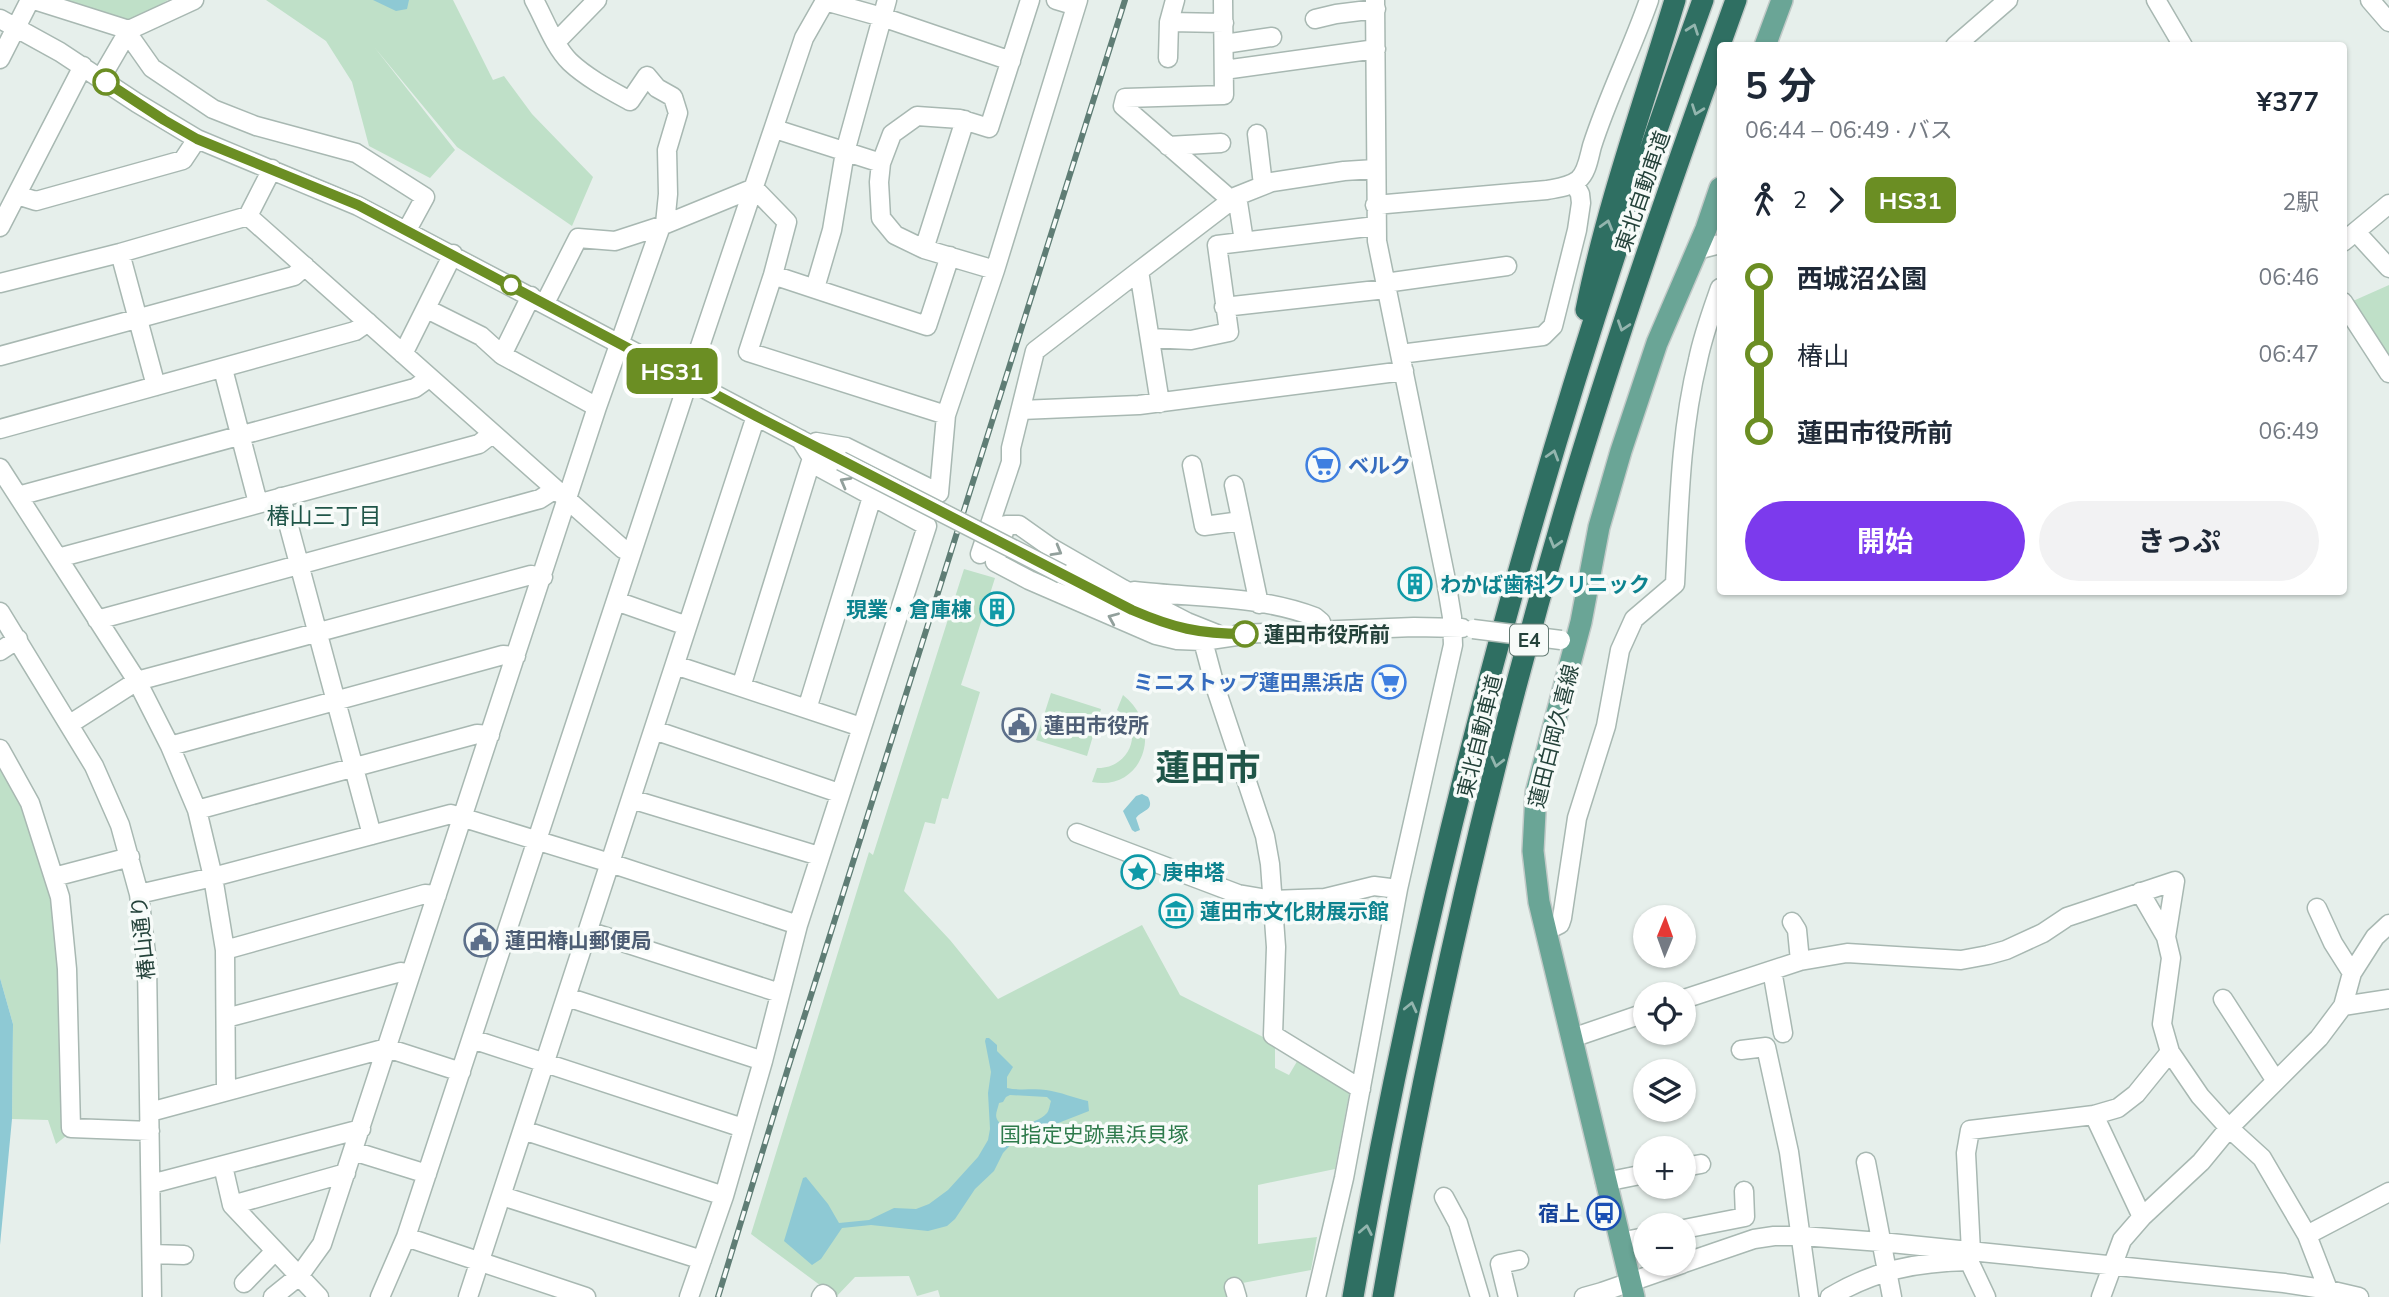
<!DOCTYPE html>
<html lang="ja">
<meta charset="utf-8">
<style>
body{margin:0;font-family:Mulish,"Noto Sans JP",sans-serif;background:#f2f2f3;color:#1f2937;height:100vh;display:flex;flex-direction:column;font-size:26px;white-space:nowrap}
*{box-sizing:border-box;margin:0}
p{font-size:23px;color:#747a83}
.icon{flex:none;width:38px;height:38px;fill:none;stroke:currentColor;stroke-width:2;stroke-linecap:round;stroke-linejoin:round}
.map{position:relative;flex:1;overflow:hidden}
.sheet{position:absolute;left:1717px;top:42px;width:630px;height:553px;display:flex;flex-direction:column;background:#fff;border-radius:7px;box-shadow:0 2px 5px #0004}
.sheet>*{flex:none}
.badge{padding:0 14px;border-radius:10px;font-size:24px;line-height:46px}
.needle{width:46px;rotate:1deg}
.tools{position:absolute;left:1633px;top:905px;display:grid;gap:14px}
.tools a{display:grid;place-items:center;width:63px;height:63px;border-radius:50%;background:#fff;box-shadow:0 2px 5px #0004;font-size:35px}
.map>.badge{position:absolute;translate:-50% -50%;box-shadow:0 0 0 4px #fff}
.legs{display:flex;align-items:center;gap:10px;height:77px;padding:0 28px;font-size:23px}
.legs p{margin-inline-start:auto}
.head{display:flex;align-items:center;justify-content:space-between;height:119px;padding:0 28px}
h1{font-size:38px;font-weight:700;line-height:52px}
.primary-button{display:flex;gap:14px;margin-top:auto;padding:14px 28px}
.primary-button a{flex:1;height:80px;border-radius:42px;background:#7c3aed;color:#fff;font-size:28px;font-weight:700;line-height:80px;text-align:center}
.primary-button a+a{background:#f2f2f3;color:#1f2937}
ul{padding:0 28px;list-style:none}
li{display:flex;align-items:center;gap:24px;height:77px;font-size:26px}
li i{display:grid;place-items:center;width:10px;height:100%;margin:0 9px;background:currentColor}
li i::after{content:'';width:18px;height:18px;margin:-9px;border:5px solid;border-radius:50%;background:#fff}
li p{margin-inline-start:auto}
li:first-child i{background:linear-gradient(#0000 50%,currentColor 0)}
li:last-child i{background:linear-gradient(currentColor 50%,#0000 0)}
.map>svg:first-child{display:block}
</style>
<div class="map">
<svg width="2389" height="1297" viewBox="0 0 2389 1297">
<rect width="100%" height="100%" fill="#e6efeb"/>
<!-- green -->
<path fill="#bfe0c8" d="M 58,0 L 168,0 L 132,21 L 122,21 Z
M 266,0 L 453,0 L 493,80 L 504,76 L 532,114 L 593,177 L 572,226 L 457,147 L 375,48 L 455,150 L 430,178 L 369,146 L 352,82 L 326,41 Z
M 2389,285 L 2389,357 L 2353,301 Z
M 964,569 L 995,578 L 961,685 L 980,692 L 948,799 L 942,798 L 935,824 L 925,822 L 904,891 L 950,940 L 998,999 L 1142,925 L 1180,995 L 1275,1043 L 1275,1068 L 1289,1075 L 1299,1058 L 1350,1089 L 1335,1169 L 1258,1185 L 1258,1244 L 1317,1237 L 1311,1270 L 1237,1284 L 1232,1297 L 940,1297 L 938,1290 L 917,1296 L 909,1276 L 855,1277 L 836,1297 L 751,1234 L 869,852 L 873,855 Z
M 1051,693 L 1101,709 L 1087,756 L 1036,740 Z
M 1123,695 C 1165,728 1143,792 1092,782 L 1097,768 C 1130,769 1146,729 1117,710 Z
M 0,762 C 20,801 44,846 53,890 C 69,966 65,1058 66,1136 L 56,1144 L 48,1120 L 12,1119 L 13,1024 L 0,978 Z"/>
<!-- water -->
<path fill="#8ec9d4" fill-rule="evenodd" d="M 373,0 L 409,0 L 407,9 L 396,11 Z
M 1142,794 L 1148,797 C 1155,811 1143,809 1136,818 L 1140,830 L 1135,832 L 1132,830 L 1123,811 L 1136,796 Z
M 0,978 L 13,1024 L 12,1119 L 0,1245 Z
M 986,1038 L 989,1038 L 997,1045 L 997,1051 L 1013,1067 L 1007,1077 L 1007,1088 C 1021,1091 1034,1088 1046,1090 C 1061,1092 1074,1098 1088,1101 L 1089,1111 L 1015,1140 L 1003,1153 L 994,1171 L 975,1189 L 955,1219 L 947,1226 L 928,1231 L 871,1225 L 842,1228 L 821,1259 L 812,1265 L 784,1241 L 803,1178 L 806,1177 L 828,1204 L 839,1223 L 869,1220 L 894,1208 L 916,1209 L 929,1204 L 948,1190 L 978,1157 L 988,1140 L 990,1129 L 988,1093 L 991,1072 L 985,1041 ZM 1010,1095 L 1047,1097 L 1051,1101 C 1050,1104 1049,1111 1047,1113 C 1040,1122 1014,1128 1003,1126 C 992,1117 997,1113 999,1103 L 1003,1102 L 1006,1097 Z"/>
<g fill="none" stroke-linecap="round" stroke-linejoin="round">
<defs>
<path id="minor" d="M 34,0 L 129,30
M 534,0 C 545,20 554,46 570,62 C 587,78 610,90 630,101 L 647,76 L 657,88 L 673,97 L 678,113 L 667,150 L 668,194 L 665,224
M 1056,0 L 1076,6
M 1175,0 L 1169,22 L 1224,23
M 1223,0 L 1224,95 L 1125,98 L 1123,106 L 1230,199
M 2156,0 L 2183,46
M 2370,0 L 2389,22
M 0,19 L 60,52 L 137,103 L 197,139 L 358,206 L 841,461
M 1315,19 L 1336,14 L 1376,9
M 125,35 L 133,41 L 152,68 L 213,109 L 256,126 L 356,153 L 425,197 L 407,230
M 556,42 L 597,0
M 1224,44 L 1272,37
M 1955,46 L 2008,0
M 1168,58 L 1169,22
M 0,59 L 30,0
M 1224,70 L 1376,49
M 101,78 L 129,30 L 194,0
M 775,129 L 881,163
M 1257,134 L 1263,185
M 1168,146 L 1221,143
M 17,195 L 36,201 L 183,160 L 197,139
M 1237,196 L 1244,241
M 1375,205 L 1547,190 C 1557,188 1569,187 1578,180 C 1587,173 1589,157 1592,146 C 1608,96 1632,49 1649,0
M 248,216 L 623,549 L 632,552
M 0,227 L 83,66
M 2356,232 L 2389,268
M 2343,242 L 2389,204
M 924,249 L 965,120
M 1697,250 L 1720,244
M 120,253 L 156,386
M 995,270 L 924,249 L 895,235 L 881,218 L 879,182 L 881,163 L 892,134 L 917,116 L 960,119 L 989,128 L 1030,0
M 1139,271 L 1237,196 L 1272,182 L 1344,171 L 1375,169
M 773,275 L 927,326 L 950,256
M 0,283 L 120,253 L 248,216 L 272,169
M 1385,283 L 1507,266
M 815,288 L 832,230 L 845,152 L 887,0
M 531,296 L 502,355 L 597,407
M 2343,302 L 2389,373
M 545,303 L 578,238 L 615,241 L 661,226 L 754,188 L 787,222 L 773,275 L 748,352 L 946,415
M 1224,307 L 1386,289
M 427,309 L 481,336 L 502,355
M 1150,338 L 1191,340 L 1229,332 L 1217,245 L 1376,226
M 403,354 L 453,254
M 1400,354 L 1543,336 L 1553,326 L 1577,230 L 1581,203 L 1580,194 L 1574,183
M 0,356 L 294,276 L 305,266
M 223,369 L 258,503
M 1021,410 L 1139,405 L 1404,371
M 0,429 L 355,331 L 368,322
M 816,442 L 846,447 L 939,493 L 946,415 L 995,270 L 1078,0
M 1192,465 L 1204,526 L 1241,521
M 0,468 L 137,681 L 170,746 L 197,810 L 213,877 L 225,950 L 226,1091
M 1234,485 L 1259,604
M 18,496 L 415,388 L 429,378
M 281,497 L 372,835
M 980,554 L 1011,462 L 1011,448 L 1035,351 L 1139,271 L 1160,403
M 58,558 L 479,444 L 492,434
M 1062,574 L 1131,610 L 1186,630
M 1134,591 C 1194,598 1258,595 1315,617 L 1321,622 L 1324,632
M 616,601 L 687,626
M 0,612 L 94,766 L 120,825 L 139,894 L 147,963 L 152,1297
M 97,620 L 540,499 L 554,490
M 1217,634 L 1187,622 L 1123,589 L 1050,547 L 1019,525 L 1006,525 L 995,562 L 1029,580 L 1156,635 L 1177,640 L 1203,641 L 1250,634
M 1238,634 L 1414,627 L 1462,628
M 1203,641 L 1215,686 L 1265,836 L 1270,864 L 1276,947 L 1273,1035 L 1361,1089
M 0,651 L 18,639
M 675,665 L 861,727
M 741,687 L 812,458
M 807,709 L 872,497
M 70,724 L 137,681 L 531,575 L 543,577
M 654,730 L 839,793
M 170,746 L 503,655 L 516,656
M 0,749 L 30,803 L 60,897 L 67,969 L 71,1128 L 150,1131
M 631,799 L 819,856
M 197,810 L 477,734 L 490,735
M 1077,833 L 1238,894 L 1272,900 L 1325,898 L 1374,886 L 1398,889
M 54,877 L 130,857
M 2140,892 L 2166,937
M 139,894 L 213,877 L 451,814 L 610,863 L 798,925
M 2317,908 L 2333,943 L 2352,973
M 1792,922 L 1797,930 L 1800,961
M 588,931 L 780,993
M 1546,931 L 1560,924 L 1562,918 L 1577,818 L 1606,726 L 1620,650 L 1634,619 L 1675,584 C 1679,509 1680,433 1698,360 C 1703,335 1712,311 1720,288
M 225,950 L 425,894 L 437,895
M 1772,970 L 1783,1033
M 567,997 L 763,1061
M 1684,999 L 1800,961 L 1847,953 L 1961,960 L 1988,955 L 2006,950 L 2043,933 L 2067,917 L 2175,881 L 2166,937 L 2171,958 L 2162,1024 L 2170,1052 L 2200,1096 L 2229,1128 L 2262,1158 L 2307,1235 L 2331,1297
M 2223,999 L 2276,1081
M 2343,1006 L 2389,999
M 226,1018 L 401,972 L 410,974
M 1572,1038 L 1645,1013
M 472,1039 L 743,1128
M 1741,1050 L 1766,1047 L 1789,1152 L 1809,1297
M 150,1112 L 387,1048 L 461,1072
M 2094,1115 L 2142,1217
M 523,1130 L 724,1196
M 353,1151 L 427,1174
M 1866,1162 L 1892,1297
M 223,1166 L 232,1205 L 319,1297
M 1684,1167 L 1701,1164
M 1605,1182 L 1645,1174
M 151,1184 L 361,1129
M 502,1196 L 702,1260
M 1444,1197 L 1458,1223 L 1480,1297
M 232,1205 L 346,1173
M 1684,1229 L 1745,1217 L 1744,1191
M 2307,1235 L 2389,1192
M 406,1237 L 586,1297
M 1620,1242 L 1645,1237
M 152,1254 L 184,1255
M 1684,1263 L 1754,1239 L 1774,1236 L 1802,1236 L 1881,1242 L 2284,1283 L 2329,1290 L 2359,1297
M 244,1283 L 275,1251
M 1234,1287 L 1237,1297
M 273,1297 L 299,1276 L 322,1244 L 597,407 L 661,226
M 380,1297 L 406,1237 L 689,379 L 804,38 L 825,1 L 882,17 L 1011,61
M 468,1297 L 756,416
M 689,1297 L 724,1196 L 763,1061 L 798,925 L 927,526 L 817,466 L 800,439
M 821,1297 L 823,1294 L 827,1297
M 1316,1297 L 1344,1178 L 1398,889 L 1453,645 L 1452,617 L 1445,575 L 1377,241 L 1375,0
M 1508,1297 L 1500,1264 L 1519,1260
M 1584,1297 L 1602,1292 L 1682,1264
M 1830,1297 C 1875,1270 1917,1262 1969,1261
M 1986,1297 L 1969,1261 L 1971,1252 L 1966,1153 L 1970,1130 L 2094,1115 L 2118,1108 L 2136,1094 L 2170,1052
M 2101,1297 L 2122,1240 L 2142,1217 L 2201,1162 L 2229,1128 L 2319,1038 L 2343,1006 L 2352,973 L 2375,937 L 2389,924"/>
<path id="major" d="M 1765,46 L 1782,0
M 1634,1297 L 1539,902 L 1533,851 L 1536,793 L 1581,622 L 1599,527 L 1621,451 L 1657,343 L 1706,229 L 1720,188"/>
<path id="highway" d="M 1586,310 C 1607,205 1644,103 1675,0
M 1353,1297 C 1430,855 1550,421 1703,0
M 1383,1297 C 1429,1033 1489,770 1564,513 C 1615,340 1675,170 1736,0"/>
</defs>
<!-- minor casing -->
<use href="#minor" stroke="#a8b8b2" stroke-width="21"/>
<!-- major casing -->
<use href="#major" stroke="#c2cac8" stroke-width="24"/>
<!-- highway casing -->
<use href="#highway" stroke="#c2cac8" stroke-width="24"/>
<!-- minor -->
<use href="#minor" stroke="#fff" stroke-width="18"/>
<!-- major -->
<use href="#major" stroke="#6aa596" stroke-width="21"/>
<!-- highway -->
<use href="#highway" stroke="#2f6f62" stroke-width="21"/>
<defs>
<path id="rail" d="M 718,1297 L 789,1065 L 1125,0"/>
</defs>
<!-- rail casing -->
<use href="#rail" stroke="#5f7d75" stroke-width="6"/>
<!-- rail -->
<use href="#rail" stroke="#f7fbf9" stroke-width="3.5" stroke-dasharray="10" stroke-linecap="butt"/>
<defs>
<path id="minor-bridge" d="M 841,461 L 1062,574
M 1473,629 L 1561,640"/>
</defs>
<!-- minor-bridge casing -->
<use href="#minor-bridge" stroke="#a8b8b2" stroke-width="21" stroke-linecap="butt"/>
<!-- minor-bridge -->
<use href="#minor-bridge" stroke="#fff" stroke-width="18"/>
</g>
<!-- one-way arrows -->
<defs><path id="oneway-chevron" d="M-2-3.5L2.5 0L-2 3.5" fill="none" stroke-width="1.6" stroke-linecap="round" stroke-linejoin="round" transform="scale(1.75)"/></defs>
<g stroke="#93b5ae">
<use href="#oneway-chevron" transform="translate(1693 29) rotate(-70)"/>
<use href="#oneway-chevron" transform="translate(1697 110) rotate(110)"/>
<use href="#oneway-chevron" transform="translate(1607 225) rotate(-74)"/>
<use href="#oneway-chevron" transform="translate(1623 326) rotate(108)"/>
<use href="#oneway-chevron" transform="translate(1553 455) rotate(-73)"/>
<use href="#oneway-chevron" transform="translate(1555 543) rotate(106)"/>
<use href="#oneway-chevron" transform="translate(1497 762) rotate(104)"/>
<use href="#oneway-chevron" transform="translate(1411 1007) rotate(-77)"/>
<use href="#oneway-chevron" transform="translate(1366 1230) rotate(-79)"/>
</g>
<g stroke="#92a09c">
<use href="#oneway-chevron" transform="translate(845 482) rotate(-151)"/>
<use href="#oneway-chevron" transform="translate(1057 551) rotate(30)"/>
<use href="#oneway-chevron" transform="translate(1113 618) rotate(-157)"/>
</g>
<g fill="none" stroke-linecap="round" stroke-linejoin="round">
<defs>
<path id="line-1" d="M 106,82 L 164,120 L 197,139 L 358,205 L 756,416 L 1132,610 C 1174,628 1199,634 1245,634"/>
</defs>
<!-- line-1 casing -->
<use href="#line-1" stroke="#fff" stroke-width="16"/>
<!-- line-1 -->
<use href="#line-1" stroke="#6b8e23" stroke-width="10"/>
</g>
<!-- icons -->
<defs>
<symbol id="supermarket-ring" viewBox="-11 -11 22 22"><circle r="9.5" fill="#f7fbf9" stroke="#3f7fe0" stroke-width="1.5"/><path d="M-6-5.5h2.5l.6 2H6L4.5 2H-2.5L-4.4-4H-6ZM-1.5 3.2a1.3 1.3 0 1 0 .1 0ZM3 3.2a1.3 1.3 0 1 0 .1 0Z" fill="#3f7fe0"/></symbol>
<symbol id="building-ring" viewBox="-11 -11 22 22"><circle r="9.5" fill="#f7fbf9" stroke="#0f9aa8" stroke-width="1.5"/><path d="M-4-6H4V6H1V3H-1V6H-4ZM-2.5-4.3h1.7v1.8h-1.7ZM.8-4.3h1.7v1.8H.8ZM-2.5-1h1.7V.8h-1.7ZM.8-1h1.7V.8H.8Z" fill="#0f9aa8"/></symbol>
<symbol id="civic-ring" viewBox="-11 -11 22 22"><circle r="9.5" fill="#f7fbf9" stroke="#5c6f8a" stroke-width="1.5"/><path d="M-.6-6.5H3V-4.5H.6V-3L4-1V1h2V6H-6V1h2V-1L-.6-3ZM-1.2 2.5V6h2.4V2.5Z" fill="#5c6f8a"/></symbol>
<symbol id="sight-ring" viewBox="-11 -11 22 22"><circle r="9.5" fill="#f7fbf9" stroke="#0f9aa8" stroke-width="1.5"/><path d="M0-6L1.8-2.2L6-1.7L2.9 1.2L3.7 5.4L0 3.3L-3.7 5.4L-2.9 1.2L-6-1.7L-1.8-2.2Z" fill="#0f9aa8"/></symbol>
<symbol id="museum-ring" viewBox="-11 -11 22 22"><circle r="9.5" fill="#f7fbf9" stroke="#0f9aa8" stroke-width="1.5"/><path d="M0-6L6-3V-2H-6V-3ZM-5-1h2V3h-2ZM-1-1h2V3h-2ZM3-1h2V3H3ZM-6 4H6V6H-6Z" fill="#0f9aa8"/></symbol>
<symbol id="bus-ring" viewBox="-11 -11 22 22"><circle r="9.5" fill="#f7fbf9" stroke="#1a4fb4" stroke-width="1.5"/><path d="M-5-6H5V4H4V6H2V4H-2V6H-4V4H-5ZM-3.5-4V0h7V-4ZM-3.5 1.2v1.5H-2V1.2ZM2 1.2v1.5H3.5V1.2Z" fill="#1a4fb4"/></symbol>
</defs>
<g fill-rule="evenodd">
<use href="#supermarket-ring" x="1304" y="446" width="38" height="38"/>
<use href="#building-ring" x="1396" y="565" width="38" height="38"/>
<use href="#building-ring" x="978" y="590" width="38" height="38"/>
<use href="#supermarket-ring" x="1370" y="663" width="38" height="38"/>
<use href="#civic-ring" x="1000" y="706" width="38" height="38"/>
<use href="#sight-ring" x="1119" y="853" width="38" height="38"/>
<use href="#museum-ring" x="1157" y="892" width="38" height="38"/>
<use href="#civic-ring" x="462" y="921" width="38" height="38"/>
<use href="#bus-ring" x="1585" y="1194" width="38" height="38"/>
</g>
<!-- markers -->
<g fill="#fff" stroke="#6b8e23" stroke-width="3.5">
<circle cx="106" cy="82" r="12"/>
<circle cx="511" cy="285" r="9"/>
<circle cx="1245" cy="634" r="12"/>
</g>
<g text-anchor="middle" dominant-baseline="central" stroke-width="7" stroke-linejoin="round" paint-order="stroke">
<!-- shield labels -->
<rect fill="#f7fbf9" stroke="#637a73" stroke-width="2" x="1510" y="624.5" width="38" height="31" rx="5"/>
<g font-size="19" font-weight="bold" fill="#24423a">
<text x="1529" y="640">E4</text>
</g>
<!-- street labels -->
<g font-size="21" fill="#24423a" stroke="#f7fbf9">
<text transform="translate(1642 191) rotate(-71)">東北自動車道</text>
<text transform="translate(1479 736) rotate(-76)">東北自動車道</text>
<text transform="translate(1553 736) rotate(-76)">蓮田白岡久喜線</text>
<text transform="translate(142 938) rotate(-96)">椿山通り</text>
</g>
<!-- shop labels -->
<g font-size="21" font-weight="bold" fill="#366cbe" stroke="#f7fbf9" text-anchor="start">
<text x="1348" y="465">ベルク</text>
<text x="1364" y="682" text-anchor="end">ミニストップ蓮田黒浜店</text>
</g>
<!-- culture labels -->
<g font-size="21" font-weight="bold" fill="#0d838f" stroke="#f7fbf9" text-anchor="start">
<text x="1440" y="584">わかば歯科クリニック</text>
<text x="972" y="609" text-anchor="end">現業・倉庫棟</text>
<text x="1162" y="872">庚申塔</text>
<text x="1200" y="911">蓮田市文化財展示館</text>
</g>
<!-- stop labels -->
<g font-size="21" font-weight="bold" fill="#24423a" stroke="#f7fbf9" text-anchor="start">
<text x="1264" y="634">蓮田市役所前</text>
</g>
<!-- service labels -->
<g font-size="21" font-weight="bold" fill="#4e5e75" stroke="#f7fbf9" text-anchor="start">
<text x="1044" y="725">蓮田市役所</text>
<text x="505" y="940">蓮田椿山郵便局</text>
</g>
<!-- park labels -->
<g font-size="21" fill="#2d7a4b" stroke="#f7fbf9">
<text x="1094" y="1134">国指定史跡黒浜貝塚</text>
</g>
<!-- transit labels -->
<g font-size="21" font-weight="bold" fill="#164399" stroke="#f7fbf9" text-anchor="end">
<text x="1580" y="1213">宿上</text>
</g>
<!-- neighbourhood labels -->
<g font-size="23" fill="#1f5548" stroke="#f7fbf9">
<text x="324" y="515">椿山三丁目</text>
</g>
<!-- town labels -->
<g font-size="35" font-weight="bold" fill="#1f5548" stroke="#f7fbf9">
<text x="1208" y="767">蓮田市</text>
</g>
</g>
</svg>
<div class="tools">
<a><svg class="needle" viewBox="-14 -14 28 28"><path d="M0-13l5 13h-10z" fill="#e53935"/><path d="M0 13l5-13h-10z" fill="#747a83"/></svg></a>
<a><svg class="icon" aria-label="locate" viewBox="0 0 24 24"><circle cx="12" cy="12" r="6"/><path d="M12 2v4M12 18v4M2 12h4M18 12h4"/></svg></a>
<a><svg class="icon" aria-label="layers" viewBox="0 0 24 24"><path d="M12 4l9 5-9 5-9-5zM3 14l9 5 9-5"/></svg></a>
<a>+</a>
<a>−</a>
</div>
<b class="badge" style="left:672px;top:371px;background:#6b8e23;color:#fff">HS31</b>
<section class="sheet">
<div class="head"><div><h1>5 分</h1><p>06:44 – 06:49 · バス</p></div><b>¥377</b></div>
<div class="legs"><svg class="icon" aria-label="walk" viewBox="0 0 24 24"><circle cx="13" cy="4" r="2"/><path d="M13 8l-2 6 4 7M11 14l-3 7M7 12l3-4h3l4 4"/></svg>2<svg class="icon" aria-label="forward" viewBox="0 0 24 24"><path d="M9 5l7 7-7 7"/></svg><b class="badge" style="background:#6b8e23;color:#fff">HS31</b><p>2駅</p></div>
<ul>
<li><i style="color:#6b8e23"></i><b>西城沼公園</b><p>06:46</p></li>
<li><i style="color:#6b8e23"></i><span>椿山</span><p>06:47</p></li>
<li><i style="color:#6b8e23"></i><b>蓮田市役所前</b><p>06:49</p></li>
</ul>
<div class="primary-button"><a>開始</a><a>きっぷ</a></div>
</section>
</div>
